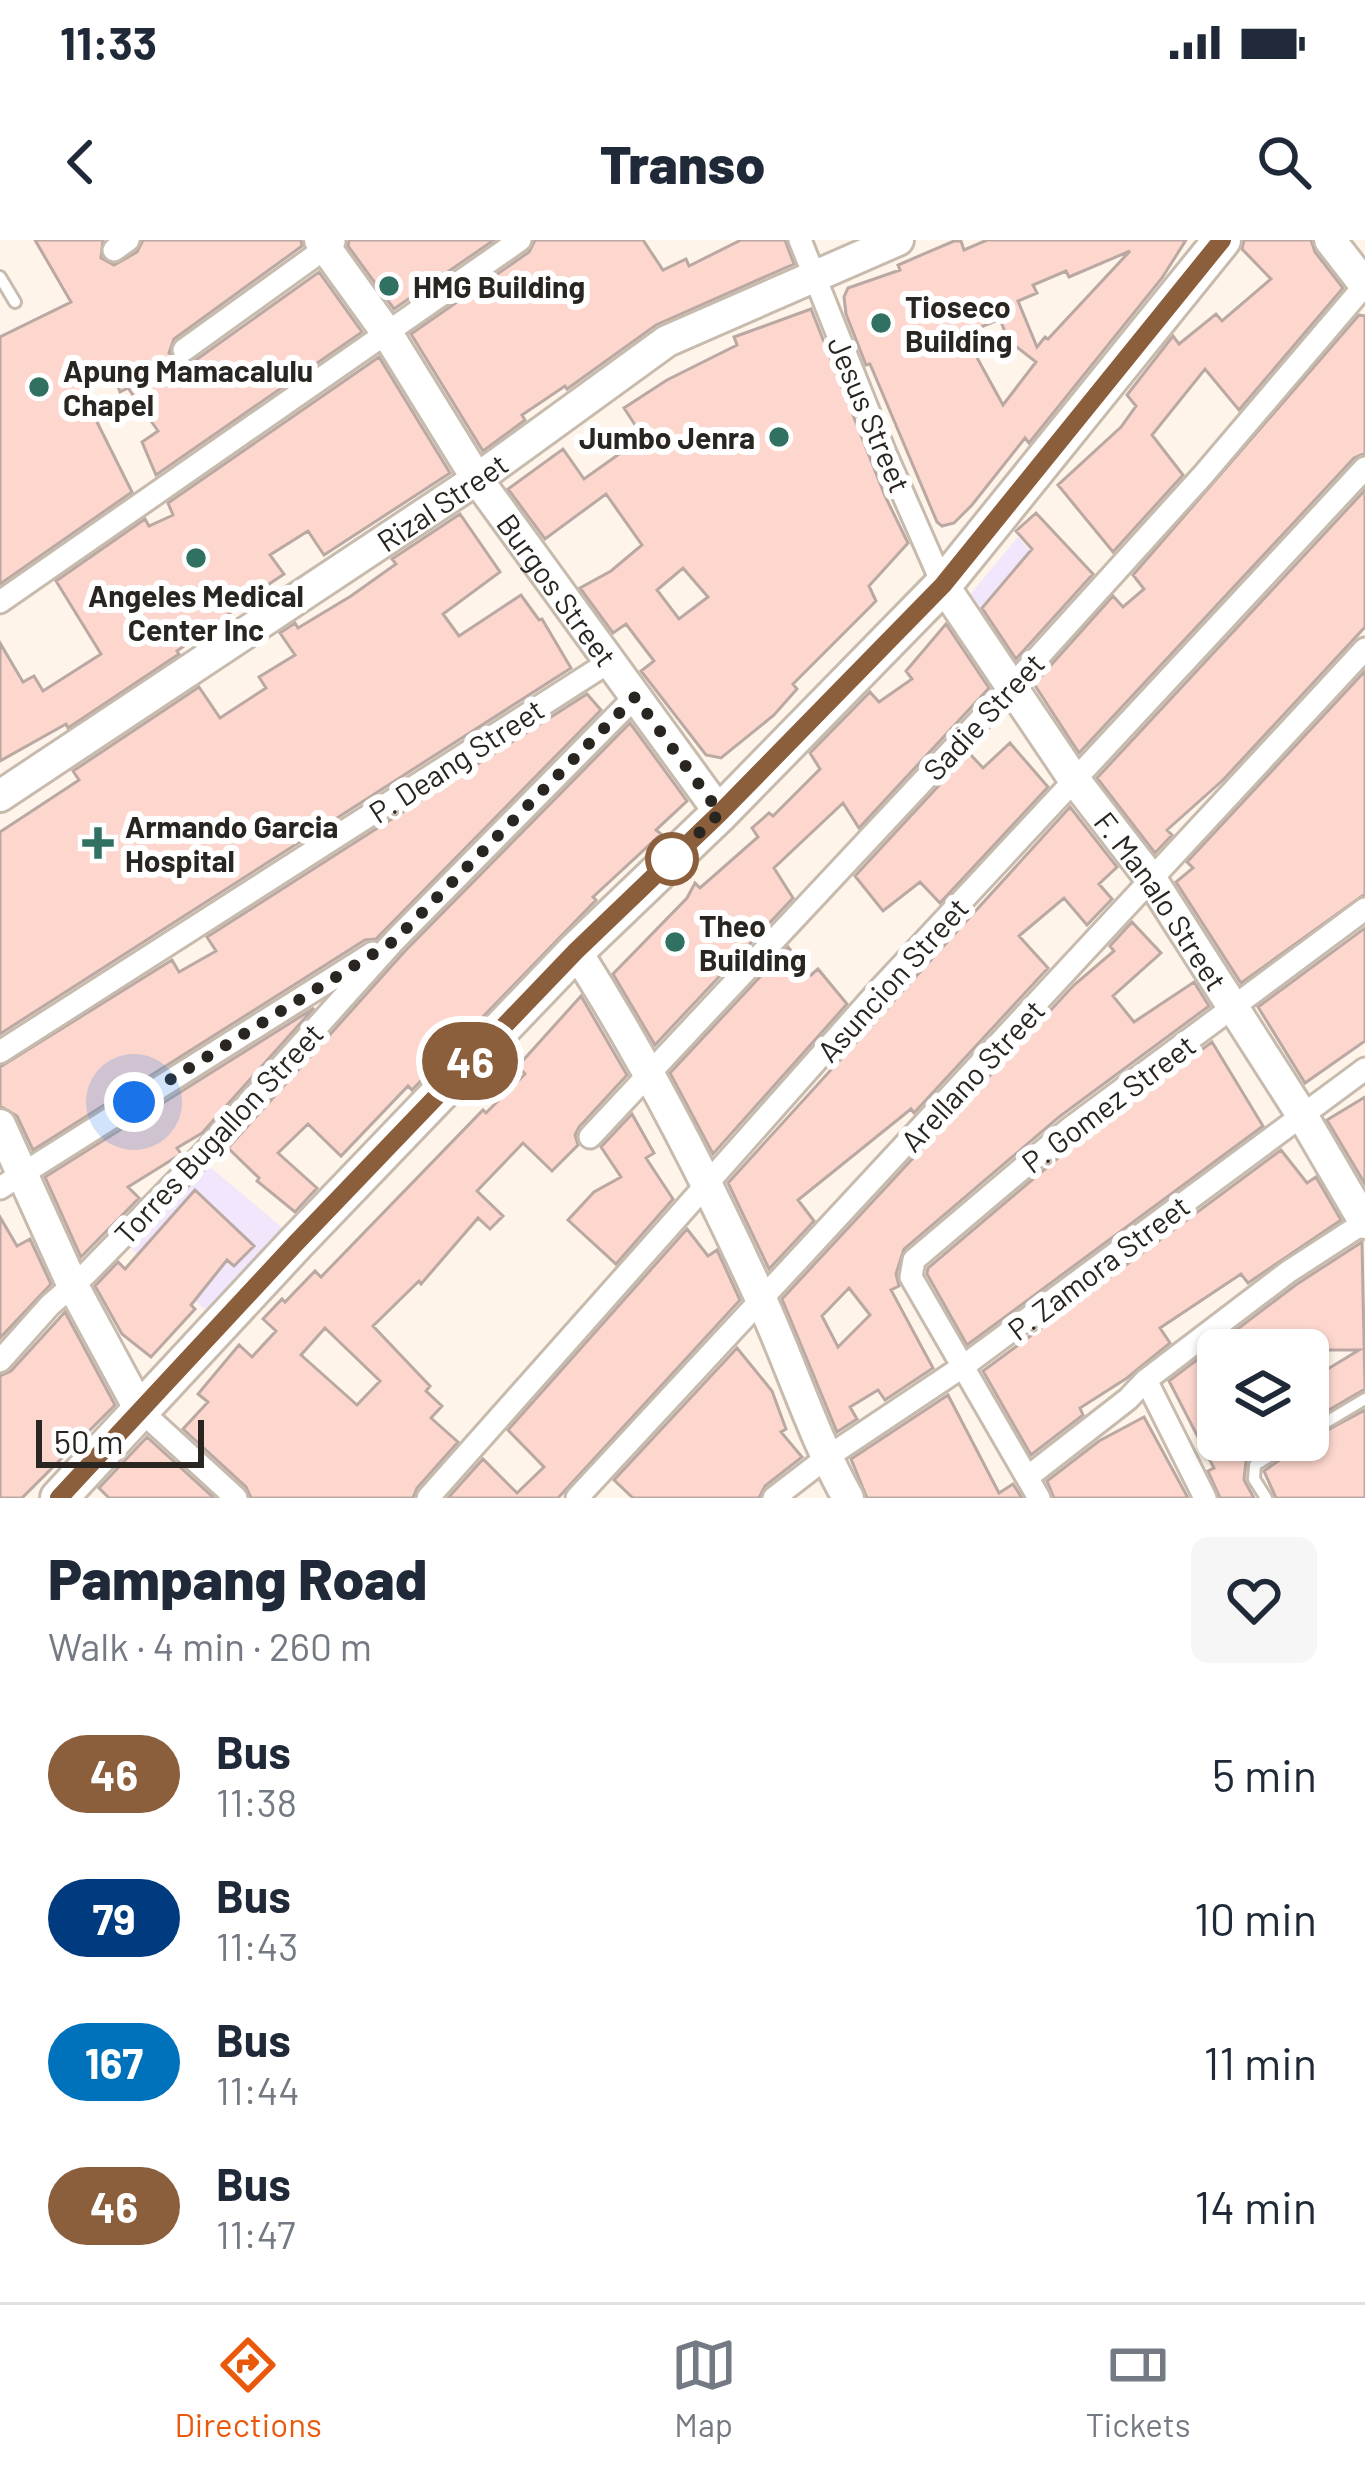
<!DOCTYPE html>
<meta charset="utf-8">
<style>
body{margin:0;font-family:Barlow,sans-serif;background:#f6f6f7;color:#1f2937;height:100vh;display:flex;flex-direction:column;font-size:45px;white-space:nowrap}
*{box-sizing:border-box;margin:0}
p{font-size:39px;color:#747a83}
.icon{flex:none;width:66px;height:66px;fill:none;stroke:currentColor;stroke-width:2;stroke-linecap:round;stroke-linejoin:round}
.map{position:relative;height:1258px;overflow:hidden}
.details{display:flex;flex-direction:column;background:#fff;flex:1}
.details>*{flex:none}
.badge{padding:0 24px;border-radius:39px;font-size:42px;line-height:78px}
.tools{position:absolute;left:1197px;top:1089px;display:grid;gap:24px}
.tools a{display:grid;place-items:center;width:132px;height:132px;border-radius:18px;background:#fff;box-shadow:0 3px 9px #0004;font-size:60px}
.scale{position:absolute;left:36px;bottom:30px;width:168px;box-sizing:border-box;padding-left:12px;border:6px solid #292520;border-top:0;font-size:33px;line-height:42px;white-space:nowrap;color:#292520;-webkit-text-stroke:9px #fff;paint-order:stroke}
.you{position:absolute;width:60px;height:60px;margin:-30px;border:9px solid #fff;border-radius:50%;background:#1a73e8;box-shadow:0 0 0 18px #1a73e833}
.map>.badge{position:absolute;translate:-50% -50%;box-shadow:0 0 0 6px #fff}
.round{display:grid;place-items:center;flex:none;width:126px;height:126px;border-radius:18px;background:#f6f6f7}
.head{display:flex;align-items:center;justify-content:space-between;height:204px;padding:0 48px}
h1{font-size:57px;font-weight:800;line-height:90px}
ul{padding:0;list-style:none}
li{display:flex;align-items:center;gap:36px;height:144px;padding:0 48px}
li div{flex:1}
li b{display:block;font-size:45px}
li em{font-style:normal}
li .badge{min-width:132px;font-weight:700;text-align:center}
.status{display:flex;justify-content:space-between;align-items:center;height:84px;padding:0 60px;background:#fff;direction:ltr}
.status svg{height:33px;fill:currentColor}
header{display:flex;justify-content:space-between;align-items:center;height:156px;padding:0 48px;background:#fff;font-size:54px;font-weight:800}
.tab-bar{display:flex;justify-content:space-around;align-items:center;height:168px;border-top:3px solid #e0e1e3;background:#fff;font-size:33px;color:#747a83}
.tab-bar a{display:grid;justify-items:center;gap:6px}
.tab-bar .current{color:#ea580c}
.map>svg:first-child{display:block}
</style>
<div class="status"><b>11:33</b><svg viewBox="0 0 49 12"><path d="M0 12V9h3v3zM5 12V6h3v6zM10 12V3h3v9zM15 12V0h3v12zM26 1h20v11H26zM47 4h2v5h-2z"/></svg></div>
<header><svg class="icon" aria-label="back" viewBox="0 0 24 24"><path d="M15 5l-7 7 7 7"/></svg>Transo<svg class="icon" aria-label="search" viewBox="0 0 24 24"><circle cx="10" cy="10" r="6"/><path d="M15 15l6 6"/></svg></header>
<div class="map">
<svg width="1365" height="1258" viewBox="0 0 1365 1258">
<rect width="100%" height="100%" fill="#fef4e9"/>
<!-- commercial -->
<path fill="#f1e6fb" d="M 1018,297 L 1078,364 L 1019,433 L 968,357 Z
M 204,922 L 284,989 L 206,1070 L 126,1004 Z"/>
<!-- building -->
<path fill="#fdd7cd" stroke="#baa8a3" stroke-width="3" fill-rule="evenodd" d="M 35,0 L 103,0 L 101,18 L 114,25 L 137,12 L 143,0 L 301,0 L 302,6 L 174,99 L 169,113 L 179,124 L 193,122 L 319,32 L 362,92 L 156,235 L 142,202 L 158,191 L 128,148 L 120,152 L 114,136 L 81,150 L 132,252 L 0,344 L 0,97 L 71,62 Z
M 349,0 L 494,0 L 394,69 L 348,6 Z
M 535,0 L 643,0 L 663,30 L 686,19 L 689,26 L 741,0 L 785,0 L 794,24 L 656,85 L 567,149 L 565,146 L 522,175 L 525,180 L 483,211 L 411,94 L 529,12 Z
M 987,0 L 1186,0 L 1162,38 L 1029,203 L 1025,198 L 972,265 L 954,283 L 942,286 L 937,282 L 870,124 L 866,125 L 846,74 L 844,57 L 848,48 L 900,30 L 898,25 L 954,1 L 961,1 L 964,10 ZM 1130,11 L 1048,99 L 1045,97 L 1037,107 L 1018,61 L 1037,53 L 1033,45 L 1066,31 L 1069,37 ZM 1000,79 L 1008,100 L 1036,122 L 1003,165 L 964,94 Z
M 1244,0 L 1311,0 L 1315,12 L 1343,48 L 1239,170 L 1205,129 L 1152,195 L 1183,235 L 1113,312 L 1058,245 L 1121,187 L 1136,166 L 1127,155 L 1173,96 L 1179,104 L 1216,74 L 1222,81 L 1271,39 L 1242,9 Z
M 811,69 L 885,256 L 908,303 L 869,346 L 876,361 L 793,444 L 797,449 L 774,475 L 721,518 L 706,515 L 641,431 L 654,421 L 626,384 L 613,393 L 580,348 L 611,331 L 642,305 L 606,254 L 545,299 L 508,249 L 563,209 L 584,239 L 643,197 L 624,168 L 667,140 L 737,105 L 734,97 ZM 683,328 L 708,357 L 679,379 L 657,350 Z
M 1359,75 L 1365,76 L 1365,213 L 1354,218 L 1079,513 L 1034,444 L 1113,356 L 1123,367 L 1144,349 L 1133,335 Z
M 379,117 L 450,233 L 324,315 L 308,291 L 270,315 L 284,334 L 269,344 L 273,351 L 259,361 L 255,355 L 177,411 L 179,414 L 68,488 L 66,484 L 0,521 L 0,403 L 23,442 L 34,436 L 43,451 L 101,414 L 56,341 L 145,279 L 149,286 L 173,275 L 168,263 Z
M 1365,250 L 1365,387 L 1223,540 L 1167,590 L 1172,595 L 1155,613 L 1097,538 Z
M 1036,273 L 1093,334 L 1016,419 L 982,368 L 1032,309 L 1016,291 Z
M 460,274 L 500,332 L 443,374 L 459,396 L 521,355 L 539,380 L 542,379 L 571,428 L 0,794 L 0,592 L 79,540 L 73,531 L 199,447 L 220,478 L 266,448 L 259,437 L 295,415 L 280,393 L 295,383 L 298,388 L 351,356 L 396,324 L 392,319 Z
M 946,384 L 989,448 L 859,588 L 843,563 L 774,628 L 793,658 L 655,805 L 613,734 L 687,658 L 695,643 L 700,648 L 758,597 L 752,588 L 769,573 L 773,576 L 820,529 L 810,513 L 870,452 L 879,462 L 912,439 L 906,431 Z
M 1365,431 L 1365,654 L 1241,743 L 1176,642 L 1193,628 L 1187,622 Z
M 587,454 L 601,470 L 376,699 L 365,700 L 33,910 L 17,876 L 0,866 L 0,827 L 172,720 L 179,732 L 216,711 L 207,697 Z
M 630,483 L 687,561 L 656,590 L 661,594 L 593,657 L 596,660 L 412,850 L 408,846 L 341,916 L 308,884 L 278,913 L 317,948 L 295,972 L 257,941 L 259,938 L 228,908 L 405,711 Z
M 1010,503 L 1048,547 L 940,663 L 920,642 L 883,671 L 855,636 L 969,513 L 983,528 Z
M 1070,567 L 1117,627 L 1099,644 L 1112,659 L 1087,685 L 1064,658 L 1019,696 L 1048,728 L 914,873 L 911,869 L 798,960 L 814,981 L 769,1029 L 728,943 Z
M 1132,682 L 1161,713 L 1113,756 L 1134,782 L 1194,742 L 1209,766 L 1059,877 L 904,1009 L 896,1034 L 899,1046 L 891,1050 L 933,1128 L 885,1160 L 878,1150 L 850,1167 L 857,1179 L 837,1192 L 782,1059 L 1074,745 L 1114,711 L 1110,706 ZM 849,1048 L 870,1075 L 838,1107 L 822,1076 Z
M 1365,688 L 1365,801 L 1305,843 L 1258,767 Z
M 788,707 L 811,735 L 818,729 L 847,764 L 713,914 L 670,833 Z
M 581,756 L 627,835 L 579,887 L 575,895 L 578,905 L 552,931 L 523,903 L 477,951 L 503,976 L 490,989 L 478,978 L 421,1044 L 419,1041 L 373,1086 L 430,1146 L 426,1151 L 442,1166 L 431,1178 L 458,1202 L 417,1248 L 413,1258 L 251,1258 L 246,1247 L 183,1189 L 208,1162 L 198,1154 L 239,1105 L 252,1117 L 276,1091 L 263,1079 L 282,1059 L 285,1062 L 315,1031 L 321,1037 L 483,870 L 486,873 L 525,834 L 518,826 ZM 325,1088 L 380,1141 L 357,1165 L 301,1115 Z
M 314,768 L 202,893 L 177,908 L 181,914 L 128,947 L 139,958 L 81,1017 L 45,937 Z
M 1212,802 L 1263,886 L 967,1105 L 927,1034 L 928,1028 L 1078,901 Z
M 1365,857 L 1365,944 L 1327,880 Z
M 632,874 L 654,913 L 646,918 L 673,959 L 616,1024 L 568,980 L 594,952 L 621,937 L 601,907 Z
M 1281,910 L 1307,943 L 1316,937 L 1341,980 L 1248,1043 L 1241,1034 L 1160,1088 L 1170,1103 L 1127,1138 L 1080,1168 L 1083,1175 L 1031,1215 L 983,1131 Z
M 195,950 L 254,1006 L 234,1026 L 227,1020 L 191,1065 L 195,1069 L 151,1117 L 122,1094 L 95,1046 L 118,1022 L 125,1029 Z
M 0,977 L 17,1006 L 30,999 L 51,1044 L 0,1098 Z
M 687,989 L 708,1016 L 717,1010 L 740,1060 L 558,1258 L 448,1258 L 483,1219 L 517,1253 L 544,1227 L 508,1190 Z
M 1362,1002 L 1365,1149 L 1308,1182 L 1308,1141 L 1359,1110 L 1218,1110 L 1218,1200 L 1277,1200 L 1246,1221 L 1244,1240 L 1254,1258 L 1220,1258 L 1208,1231 L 1214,1228 L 1169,1141 L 1297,1044 Z
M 65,1072 L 115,1165 L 22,1258 L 0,1258 L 0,1136 L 11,1131 Z
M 737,1108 L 772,1151 L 786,1189 L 781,1192 L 802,1217 L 765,1246 L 759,1258 L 633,1258 L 614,1240 Z
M 948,1155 L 999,1253 L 1013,1244 L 1022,1258 L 867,1258 L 851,1219 Z
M 1365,1170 L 1365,1258 L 1276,1258 L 1264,1231 L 1305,1202 Z
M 1144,1177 L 1188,1258 L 1054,1258 L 1047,1241 L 1099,1201 Z
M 147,1197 L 214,1258 L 109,1258 L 99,1248 Z"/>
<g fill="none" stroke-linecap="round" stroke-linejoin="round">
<defs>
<path id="lane" d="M 0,37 L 15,62
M 1308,1193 L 1365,1159
M 1266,1258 L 1254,1239 L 1255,1225 L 1296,1200"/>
<path id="street" d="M 800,0 L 885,213 L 943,345
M 114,10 L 128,0
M 184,110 L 334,2
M 0,362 L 520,0
M 0,812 L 609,422
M 590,897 L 1011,447 L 1204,234 L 1365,45
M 0,948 L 373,713
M 0,1121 L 50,1065 L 86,1034 L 202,915 L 394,701 L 635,457
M 1146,1140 L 1288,1032 L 1365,982
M 140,1170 L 236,1258
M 1029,1236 L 1128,1159 L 1146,1140 L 1205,1258
M 428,1258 L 880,749 L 1365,228
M 577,1258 L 1365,409
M 774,1258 L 826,1218 L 965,1125 L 1365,829
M 1039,1258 L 911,1037 L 914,1020 L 1069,889 L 1365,669"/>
<g id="secondary">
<path id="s1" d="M 320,0 L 387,93 L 477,239 L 720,573"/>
<path d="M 1330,0 L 1365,45"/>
<path id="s2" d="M 943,345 L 1073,538 L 1151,639 L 1302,875 L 1365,983"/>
<path id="s3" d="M 0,556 L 477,239 L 667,101 L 898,0"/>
<path d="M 576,711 C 646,821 706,938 760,1057 C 791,1124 812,1194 848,1258"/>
<path d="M 0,885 L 73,1046 L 140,1170"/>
</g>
<path id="primary" d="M 59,1258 L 296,1003 L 576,711 L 720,573 L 943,345 L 1222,0"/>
</defs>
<!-- lane casing -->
<use href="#lane" stroke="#c7bbae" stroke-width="16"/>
<!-- street casing -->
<use href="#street" stroke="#c7bbae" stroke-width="27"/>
<!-- secondary casing -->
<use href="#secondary" stroke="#c7bbae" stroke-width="36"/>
<!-- primary casing -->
<use href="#primary" stroke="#c7bbae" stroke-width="42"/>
<!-- lane -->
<use href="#lane" stroke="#fff" stroke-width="10"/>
<!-- street -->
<use href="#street" stroke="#fff" stroke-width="21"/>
<!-- secondary -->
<use href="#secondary" stroke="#fff" stroke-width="30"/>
<!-- primary -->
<use href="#primary" stroke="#fff" stroke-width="36"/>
</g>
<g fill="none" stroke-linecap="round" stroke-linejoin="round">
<defs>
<path id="line" d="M 59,1258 L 296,1003 L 576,711 L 720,573 L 943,345 L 1222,0"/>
</defs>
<!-- line casing -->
<use href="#line" stroke="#fff" stroke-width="27"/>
<!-- line -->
<use href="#line" stroke="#8b5e3c" stroke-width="18"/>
<!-- walk -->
<path stroke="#292520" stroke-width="12" stroke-dasharray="0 21.6" d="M 134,862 L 394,701 L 635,457 L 720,573 L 662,628 L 672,619"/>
</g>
<!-- markers -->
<g fill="#317161" stroke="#fff" stroke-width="4.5">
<circle cx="389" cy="46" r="12"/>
<circle cx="881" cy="83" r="12"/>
<circle cx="39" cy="147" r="12"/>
<circle cx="779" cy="197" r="12"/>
<circle cx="196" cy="318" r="12"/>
<path d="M92 585h12v12h12v12h-12v12h-12v-12h-12v-12h12z"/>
<circle cx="675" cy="702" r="12"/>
</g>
<circle fill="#fff" stroke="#8b5e3c" stroke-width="6" cx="672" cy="619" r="24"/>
<g text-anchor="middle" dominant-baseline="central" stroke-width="12" stroke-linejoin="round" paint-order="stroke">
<!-- poi labels -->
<g font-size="30" font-weight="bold" fill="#292520" stroke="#fff" text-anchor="start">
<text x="413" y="46">HMG Building</text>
<text x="905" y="66">Tioseco<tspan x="905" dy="34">Building</tspan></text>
<text x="63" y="130">Apung Mamacalulu<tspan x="63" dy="34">Chapel</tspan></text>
<text x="755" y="197" text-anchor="end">Jumbo Jenra</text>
<text x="196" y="355" text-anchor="middle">Angeles Medical<tspan x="196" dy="34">Center Inc</tspan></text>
<text x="125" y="586">Armando Garcia<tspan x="125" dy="34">Hospital</tspan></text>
<text x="699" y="685">Theo<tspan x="699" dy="34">Building</tspan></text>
</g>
<!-- street labels -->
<g font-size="30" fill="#292520" stroke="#fff">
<text transform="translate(870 174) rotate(67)">Jesus Street</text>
<text stroke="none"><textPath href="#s3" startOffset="531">Rizal Street</textPath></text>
<text stroke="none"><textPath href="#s1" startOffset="423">Burgos Street</textPath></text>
<text transform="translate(983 476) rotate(-47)">Sadie Street</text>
<text transform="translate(456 520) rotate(-33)">P. Deang Street</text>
<text stroke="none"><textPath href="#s2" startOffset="384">F. Manalo Street</textPath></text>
<text transform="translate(892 739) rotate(-48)">Asuncion Street</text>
<text transform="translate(972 835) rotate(-47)">Arellano Street</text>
<text transform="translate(1108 863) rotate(-37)">P. Gomez Street</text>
<text transform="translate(218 893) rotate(-47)">Torres Bugallon Street</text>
<text transform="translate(1098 1027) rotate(-37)">P. Zamora Street</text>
</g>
</g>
</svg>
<div class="tools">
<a><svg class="icon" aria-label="layers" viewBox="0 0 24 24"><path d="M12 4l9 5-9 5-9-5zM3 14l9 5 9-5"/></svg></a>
</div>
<div class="scale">50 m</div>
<div class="you" style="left:134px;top:862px"></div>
<b class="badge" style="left:470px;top:821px;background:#8b5e3c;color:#fff">46</b>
</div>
<section class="details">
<div class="head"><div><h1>Pampang Road</h1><p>Walk · 4 min · 260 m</p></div><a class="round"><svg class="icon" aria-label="heart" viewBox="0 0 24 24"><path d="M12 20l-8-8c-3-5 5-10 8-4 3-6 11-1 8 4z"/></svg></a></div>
<ul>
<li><span class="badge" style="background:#8b5e3c;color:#fff">46</span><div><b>Bus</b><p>11:38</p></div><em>5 min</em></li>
<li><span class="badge" style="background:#003b80;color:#fff">79</span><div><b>Bus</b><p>11:43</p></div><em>10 min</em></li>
<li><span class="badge" style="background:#0072bc;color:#fff">167</span><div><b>Bus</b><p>11:44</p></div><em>11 min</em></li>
<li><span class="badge" style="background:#8b5e3c;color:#fff">46</span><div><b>Bus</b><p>11:47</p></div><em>14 min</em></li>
</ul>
</section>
<nav class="tab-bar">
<a class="current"><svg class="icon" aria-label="directions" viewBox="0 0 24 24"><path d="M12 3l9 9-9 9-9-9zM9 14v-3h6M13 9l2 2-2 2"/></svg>Directions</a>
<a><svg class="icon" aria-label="map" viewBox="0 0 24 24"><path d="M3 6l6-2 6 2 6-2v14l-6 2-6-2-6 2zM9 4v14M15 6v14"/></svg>Map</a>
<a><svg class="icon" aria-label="tickets" viewBox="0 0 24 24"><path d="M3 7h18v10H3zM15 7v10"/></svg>Tickets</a>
</nav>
